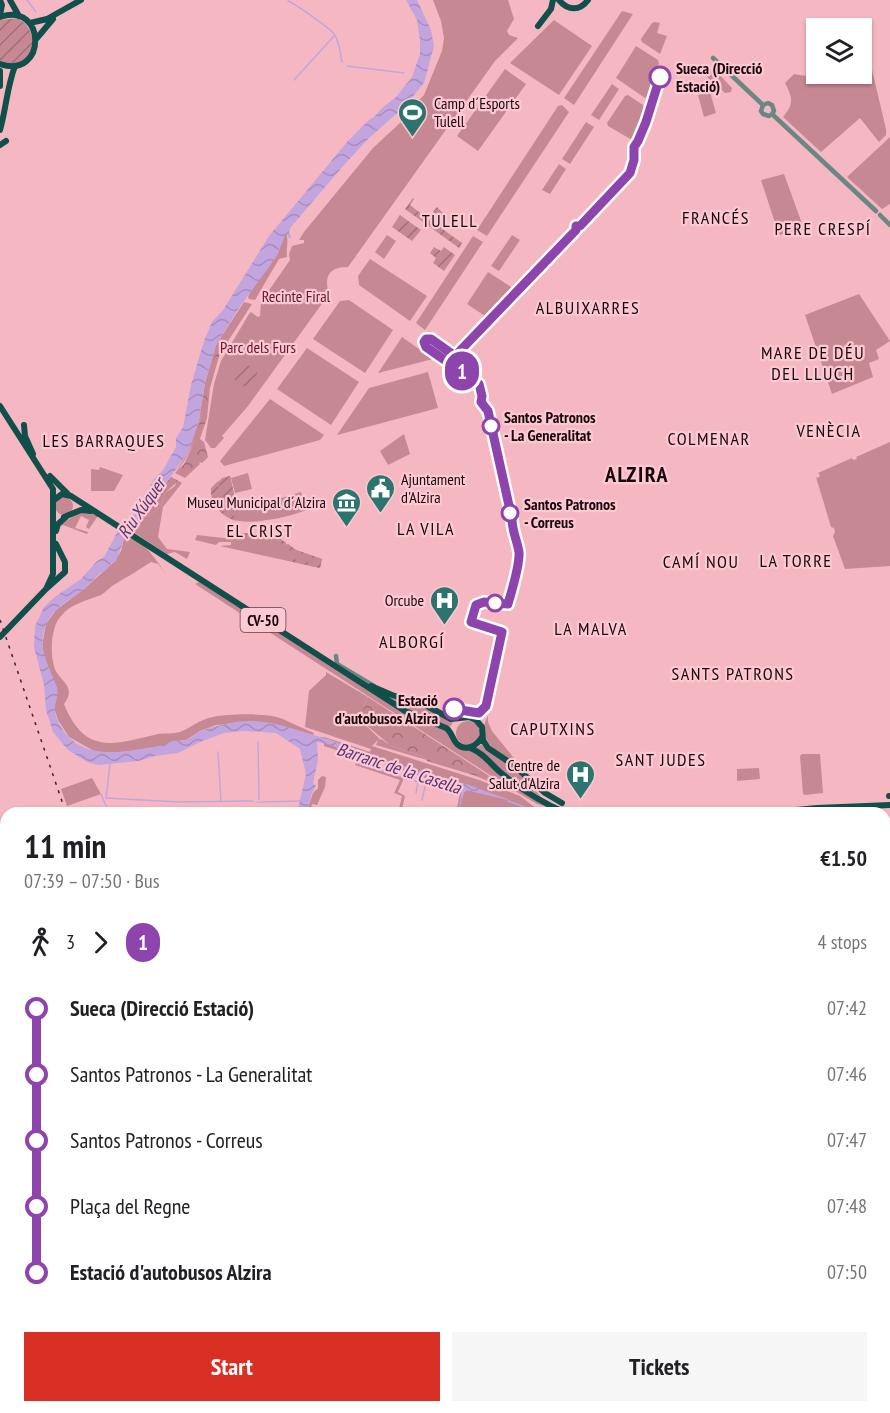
<!DOCTYPE html>
<meta charset="utf-8">
<style>
body{margin:0;font-family:"PT Sans Narrow",sans-serif;background:#f6f6f6;color:#202124;height:100vh;display:flex;flex-direction:column;font-size:22px;white-space:nowrap}
*{box-sizing:border-box;margin:0}
p{font-size:20px;color:#757577}
.icon{flex:none;width:33px;height:33px;fill:none;stroke:currentColor;stroke-width:2;stroke-linecap:round;stroke-linejoin:round}
.map{position:relative;flex:1;overflow:hidden}
.details{position:absolute;left:0px;top:807px;width:891px;height:606px;display:flex;flex-direction:column;background:#fff;border-radius:18px 18px 0 0;box-shadow:0 2px 4px #0004}
.details>*{flex:none}
.badge{padding:0 12px;border-radius:20px;font-size:21px;line-height:39px}
.tools{position:absolute;left:806px;top:18px;display:grid;gap:12px}
.tools a{display:grid;place-items:center;width:66px;height:66px;border-radius:0px;background:#fff;box-shadow:0 2px 4px #0004;font-size:30px}
.map>.badge{position:absolute;translate:-50% -50%;box-shadow:0 0 0 3px #fff}
.legs{display:flex;align-items:center;gap:9px;height:66px;padding:0 24px;font-size:20px}
.legs p{margin-inline-start:auto}
.head{display:flex;align-items:center;justify-content:space-between;height:102px;padding:0 24px}
h1{font-size:33px;font-weight:700;line-height:45px}
.cta{display:flex;gap:12px;margin-top:auto;padding:12px 24px}
.cta a{flex:1;height:69px;border-radius:0px;background:#d93025;color:#fff;font-size:24px;font-weight:700;line-height:69px;text-align:center}
.cta a+a{background:#f6f6f6;color:#202124}
ul{padding:0 24px;list-style:none}
li{display:flex;align-items:center;gap:21px;height:66px;font-size:22px}
li i{display:grid;place-items:center;width:9px;height:100%;margin:0 8px;background:currentColor}
li i::after{content:'';width:15px;height:15px;margin:-8px;border:4px solid;border-radius:50%;background:#fff}
li p{margin-inline-start:auto}
li:first-child i{background:linear-gradient(#0000 50%,currentColor 0)}
li:last-child i{background:linear-gradient(currentColor 50%,#0000 0)}
.map>svg:first-child{display:block}
</style>
<div class="map">
<svg width="890" height="1413" viewBox="0 0 890 1413">
<defs>
<pattern id="forest-crowns" width="20" height="18" patternUnits="userSpaceOnUse" patternTransform="scale(1.5)"><rect width="20" height="18" fill="#c68994"/><path d="M2 6a3 3 0 1 1 6 0M12 15a3 3 0 1 1 6 0" fill="none" stroke="#a06e77"/></pattern>
<pattern id="garden-furrows" width="10" height="10" patternUnits="userSpaceOnUse" patternTransform="scale(1.5)"><rect width="10" height="10" fill="#c68994"/><path d="M-1 1l2-2M0 10L10 0M9 11l2-2" fill="none" stroke="#a06e77"/></pattern>
<pattern id="water-waves" width="16" height="10" patternUnits="userSpaceOnUse" patternTransform="scale(1.5)"><rect width="16" height="10" fill="#c2a5df"/><path d="M0 5q4-4 8 0t8 0" fill="none" stroke="#a68dbe"/></pattern>
</defs>
<rect width="100%" height="100%" fill="#f5b8c2"/>
<!-- green -->
<path fill="#c68994" d="M 433,0 L 508,0 L 514,19 L 507,31 L 509,35 L 518,38 L 495,61 L 348,267 C 328,267 324,277 329,294 L 248,406 L 222,436 L 224,438 L 215,448 L 211,448 L 205,440 L 214,384 L 221,361 L 249,314 L 251,312 L 258,317 L 260,316 L 261,302 L 290,260 L 289,254 L 292,246 L 304,243 L 304,240 L 299,240 L 304,232 L 373,148 L 402,121 L 412,107 L 424,95 L 442,51 L 444,38 L 441,21 Z
M 622,11 L 633,14 L 574,105 L 564,98 Z
M 554,20 L 592,46 L 559,95 L 510,63 Z
M 655,22 L 660,23 L 657,33 L 667,36 L 660,54 L 642,42 L 641,39 L 652,23 Z
M 636,46 L 658,60 L 659,63 L 648,97 L 645,98 L 616,78 Z
M 505,69 L 526,84 L 478,151 L 457,136 Z
M 710,69 L 714,69 L 732,88 L 731,92 L 725,93 L 708,78 L 706,73 Z
M 872,70 L 886,129 L 886,135 L 879,142 L 860,118 L 821,152 L 783,117 C 794,104 793,98 785,83 L 794,74 C 823,80 845,76 872,70 Z
M 612,84 L 619,89 L 599,120 L 591,115 Z
M 710,92 L 716,113 L 704,117 L 698,95 Z
M 628,95 L 643,105 L 644,108 L 634,139 L 632,140 L 608,126 L 607,123 L 625,96 Z
M 562,105 L 569,112 L 487,236 L 477,230 L 558,106 Z
M 586,122 L 594,127 L 570,164 L 562,159 Z
M 890,137 L 890,204 L 882,209 L 847,177 Z
M 559,164 L 566,169 L 550,194 L 542,190 Z
M 784,174 L 804,229 L 779,235 L 761,180 Z
M 286,232 C 289,241 286,248 287,257 L 279,259 L 255,300 L 249,299 L 248,297 L 251,291 L 277,255 Z
M 387,235 L 396,241 L 384,259 L 375,252 Z
M 512,235 L 520,240 L 499,271 L 491,266 Z
M 473,236 L 483,242 L 425,330 L 416,323 Z
M 370,259 L 427,296 L 410,321 L 359,285 L 358,276 Z
M 488,272 L 511,287 L 511,290 L 488,315 L 485,316 L 467,304 Z
M 859,294 L 890,341 L 876,350 L 879,359 L 869,363 L 873,377 L 832,394 L 805,315 Z
M 349,300 L 393,330 L 365,373 L 313,339 L 340,301 Z
M 244,302 L 252,304 L 221,352 L 216,352 C 202,391 204,442 175,473 L 188,453 L 199,420 L 205,383 L 216,345 Z
M 402,337 L 433,359 L 378,373 Z
M 307,348 L 359,382 L 331,425 L 277,389 Z
M 428,372 L 438,408 L 337,435 L 369,388 Z
M 270,399 L 324,435 L 320,440 L 224,466 L 220,461 Z
M 404,434 L 410,454 L 388,465 L 380,451 Z
M 890,442 L 890,566 L 845,569 L 833,536 L 835,532 L 834,528 L 831,527 L 816,477 L 818,478 L 820,475 L 818,473 L 852,458 L 853,460 L 857,459 L 856,457 Z
M 100,467 L 123,475 L 114,491 L 91,491 L 91,469 L 99,470 Z
M 248,473 L 252,489 L 235,493 L 231,478 Z
M 230,476 L 236,503 L 265,503 L 301,492 L 306,510 C 297,514 285,517 274,519 C 246,524 218,526 211,491 C 213,483 222,478 230,476 Z
M 177,480 L 182,483 L 163,507 L 158,537 L 167,549 L 190,552 L 187,559 L 175,552 L 167,554 L 129,529 L 139,519 L 150,515 L 161,506 L 165,493 L 175,486 Z
M55 506a9 9 0 1 1 18 0a9 9 0 1 1-18 0Z
M 80,512 L 90,512 L 98,516 L 89,529 L 86,527 L 89,520 L 81,516 L 75,528 L 88,532 L 87,534 L 63,525 L 62,526 L 60,525 Z
M 242,533 L 278,537 L 286,543 L 286,545 L 288,544 L 296,550 L 322,559 L 320,568 L 220,546 L 231,545 L 231,542 L 219,542 L 216,545 L 195,540 L 197,535 L 233,539 L 234,537 Z
M 125,534 C 131,538 141,542 146,548 C 153,555 160,566 167,575 L 158,564 L 151,562 C 139,570 127,577 115,584 C 110,587 106,592 101,595 C 86,601 72,603 61,616 C 50,627 49,660 57,673 C 65,684 75,689 64,704 C 85,755 112,745 158,734 C 165,733 173,734 180,732 C 191,728 200,719 213,717 C 229,714 271,712 285,720 C 294,724 304,729 314,733 L 313,735 L 268,723 L 240,723 L 216,725 L 200,731 L 186,740 L 176,741 L 162,746 L 111,754 L 94,751 L 69,737 L 58,720 L 54,708 L 57,690 L 44,657 L 42,646 L 46,624 L 56,610 L 84,589 L 114,562 L 121,551 Z
M 199,582 L 404,713 L 446,730 L 452,741 L 470,750 L 547,807 L 537,804 L 510,788 L 195,584 Z
M 326,672 L 368,697 L 359,719 L 380,739 L 378,740 L 381,739 L 390,745 L 426,758 L 427,760 L 376,745 L 378,740 L 372,746 L 479,780 L 520,796 L 537,809 L 548,813 L 522,813 L 522,810 L 513,807 L 510,813 L 459,813 L 459,811 L 456,813 L 460,792 L 458,789 L 360,756 L 357,757 L 324,746 L 324,743 L 390,763 L 432,778 L 454,783 L 462,788 L 460,805 L 464,792 L 467,790 L 510,800 L 405,767 L 327,739 L 316,738 L 324,737 L 370,752 L 371,749 L 305,727 L 309,691 L 326,675 Z
M 384,695 L 426,708 L 453,722 L 450,727 L 407,710 Z
M 488,716 L 488,722 L 492,731 L 526,773 C 508,760 472,742 488,716 Z
M456 733a12 12 0 1 1 24 0a12 12 0 1 1-24 0Z
M 482,744 L 521,774 L 542,798 L 501,770 L 477,748 Z
M 802,754 L 820,754 L 823,793 L 805,795 L 803,794 L 800,756 Z
M 356,762 L 404,778 L 398,792 L 405,796 L 401,813 L 398,813 L 402,796 L 394,793 L 400,780 L 355,765 Z
M 759,768 L 760,779 L 737,781 L 737,769 Z
M 92,778 L 101,794 L 67,806 L 61,789 Z"/>
<!-- forest -->
<path fill="url(#forest-crowns)" d="M 216,351 L 220,353 L 210,388 L 207,418 L 200,439 L 204,442 L 208,457 L 202,463 L 199,462 L 200,464 L 185,478 L 175,473 L 184,464 L 191,449 L 200,421 L 206,383 Z
M 171,477 L 177,480 L 177,482 L 165,493 L 161,506 L 150,515 L 139,519 L 155,496 Z
M 368,697 L 514,792 L 476,776 L 427,761 L 426,758 L 390,745 L 359,719 Z
M 322,776 L 326,777 L 325,787 L 317,805 L 312,804 L 310,813 L 306,813 L 313,793 L 318,788 L 318,780 Z"/>
<!-- garden -->
<path fill="url(#garden-furrows)" d="M 17,18 C 35,26 41,55 19,63 C 13,65 6,63 0,62 L 0,20 Z
M 413,198 L 414,199 L 410,205 L 434,224 L 435,214 L 433,212 L 437,207 L 443,213 L 440,219 L 444,224 L 441,228 L 462,243 L 459,248 L 405,209 Z
M 400,215 L 421,230 L 412,241 L 392,227 Z
M 434,247 L 441,251 L 444,247 L 455,255 L 444,271 L 433,263 L 436,258 L 430,253 Z
M 243,365 L 252,366 L 257,372 L 256,381 L 250,387 L 241,386 L 235,380 L 236,371 Z
M 230,476 L 236,503 L 253,504 L 267,502 L 268,504 C 250,511 232,507 220,493 L 219,482 L 222,478 Z
M 218,483 L 219,494 L 227,502 L 222,502 L 221,506 L 224,509 L 228,506 L 233,507 L 227,510 L 219,510 L 226,512 L 235,507 L 238,508 L 233,514 L 236,521 C 221,516 210,504 211,488 Z
M 242,533 L 278,537 L 286,543 L 286,545 L 288,544 L 296,550 L 322,559 L 320,568 L 293,562 L 291,560 L 293,558 L 296,560 L 316,564 L 318,560 L 298,552 L 295,553 L 284,547 L 279,540 L 243,535 L 235,538 L 234,540 L 231,539 Z"/>
<!-- water -->
<path fill="url(#water-waves)" d="M 406,0 L 417,0 L 431,30 L 434,46 L 424,83 L 404,107 L 369,138 L 344,165 L 291,227 L 289,231 L 291,238 L 289,238 L 286,233 L 276,257 L 239,308 L 216,345 L 205,383 L 199,420 L 188,453 L 138,521 L 127,531 L 116,561 C 110,563 111,565 107,569 C 105,572 101,572 99,574 C 94,578 91,583 86,587 C 72,600 55,605 47,623 C 35,647 50,666 57,688 C 60,698 51,705 57,719 C 76,764 123,752 160,746 C 165,745 168,742 173,741 C 177,740 181,742 186,740 C 192,738 196,733 201,731 C 213,726 225,724 236,722 C 268,717 299,732 327,739 L 405,767 L 466,784 L 512,801 L 467,790 L 464,792 L 458,813 L 462,789 L 454,783 L 432,778 L 330,745 L 317,742 L 318,760 L 313,783 L 316,786 L 312,793 L 306,813 L 297,813 L 306,774 L 300,749 L 276,733 L 245,731 L 224,733 L 200,742 L 178,753 L 155,756 L 138,761 L 98,765 L 87,762 L 68,750 L 53,732 L 46,710 L 44,685 L 34,647 L 35,626 L 44,607 L 56,596 L 81,579 L 97,561 L 104,557 L 119,529 L 135,514 L 154,479 L 163,470 L 176,447 L 176,438 L 183,427 L 191,385 L 204,341 L 212,322 L 223,310 L 269,236 L 347,142 L 369,120 L 374,117 L 382,108 L 396,97 L 412,77 L 420,54 L 420,41 L 417,20 Z"/>
<g fill="none" stroke-linecap="round" stroke-linejoin="round">
<!-- stream -->
<path stroke="#c2a5df" stroke-width="1.5" d="M 27,0 L 36,12
M 288,1 C 294,3 331,29 334,34 C 340,42 340,53 342,62
M 347,66 L 404,73
M 294,80 L 334,36
M 258,742 L 259,799
M 218,752 L 221,801
M 358,756 L 357,763 L 418,782 L 416,793
M 110,764 L 106,798 L 179,802 L 253,801
M 101,794 L 109,813
M 422,800 L 427,778
M 508,801 L 541,813
M 257,802 L 258,802
M 260,802 L 301,801
M 885,956 L 890,959
M 885,977 L 889,958
M 885,1101 L 890,1102
M 885,1115 L 890,1116
M 282,1407 L 294,1411 L 297,1407
M 449,1413 L 452,1407
M 705,1413 L 703,1411 L 705,1407"/>
<!-- river -->
<path stroke="#c2a5df" stroke-width="5" d="M 0,1107 L 6,1117
M 0,1321 L 6,1329
M 0,1400 L 6,1388
M 138,1407 L 141,1413"/>
<!-- minor -->
<path stroke="#6b8784" stroke-width="4.5" d="M 713,58 L 763,105
M 763,105 L 761,111 L 763,114 L 769,116 L 772,114
M 763,105 L 768,103 L 772,105 L 774,111 L 772,114
M 772,114 L 876,211
M 880,215 L 890,225
M 336,656 L 337,664 L 374,686"/>
<!-- major -->
<path stroke="#114f4b" stroke-width="6" d="M 10,0 L 19,16
M 559,0 C 568,11 580,11 588,0
M 0,15 L 2,5 L 0,0
M 0,17 C 47,1 47,80 0,64
M 30,23 L 47,19 L 81,0
M 538,26 L 551,9 L 553,0
M 37,38 L 53,19
M 0,71 L 0,86
M 0,130 C 6,109 7,87 15,66
M 0,145 L 6,141
M 0,406 L 53,489 L 53,574 L 46,589
M 24,425 L 25,436 L 33,454
M 50,476 L 68,494
M 54,500 L 62,494 L 71,496 L 405,711 L 446,728 C 452,732 452,739 457,744 C 466,752 477,746 482,737
M 64,517 L 81,510 L 91,511
M 56,531 L 58,524 L 66,517
M 0,637 L 46,589 L 65,572 L 65,562 L 56,544
M 371,686 L 392,695 L 427,706 L 451,719 L 469,717 L 476,720 L 482,727 L 483,740 L 488,748 L 512,764 L 545,793 L 562,803
M 470,748 C 482,752 490,763 500,772 C 519,788 543,803 566,813
M 889,796 L 890,796
M 765,813 L 817,808 L 890,805
M 885,1077 L 890,1057
M 890,1082 L 890,1098
M 885,1119 L 890,1121
M 885,1175 L 890,1173
M 582,1413 L 583,1407
M 818,1413 L 819,1407"/>
<!-- rail -->
<path stroke="#3d2328" stroke-width="1.5" stroke-dasharray="3 6" stroke-linecap="butt" d="M 0,620 L 66,813
M 269,1407 L 271,1413"/>
</g>
<g fill="none" stroke-linecap="round" stroke-linejoin="round">
<defs>
<path id="line-1" d="M 454,709 L 479,713 L 486,706 L 502,632 L 471,622 L 476,605 L 484,602 L 508,604 C 512,590 520,565 519,552 C 517,540 512,531 512,519 L 488,411 L 481,402 L 482,396 L 479,384 L 426,347 L 424,342 L 426,339 L 431,339 L 455,356 L 576,230 L 576,226 L 580,226 L 630,173 L 634,160 L 634,147 L 638,141 L 646,122 L 660,77"/>
</defs>
<!-- line-1 casing -->
<use href="#line-1" stroke="#fff" stroke-width="14"/>
<!-- line-1 -->
<use href="#line-1" stroke="#8e44ad" stroke-width="9"/>
</g>
<!-- icons -->
<defs>
<symbol id="stadium-pin" viewBox="-11 -11 22 30"><path d="M0 17L-7.5 6A9.5 9.5 0 1 1 7.5 6Z" fill="#2c746e" stroke="#fbc9d1"/><path d="M0-5a6.5 5 0 1 0 0 10a6.5 5 0 1 0 0-10ZM-3.5-1.8h7v3.6h-7Z" fill="#fff"/></symbol>
<symbol id="civic-pin" viewBox="-11 -11 22 30"><path d="M0 17L-7.5 6A9.5 9.5 0 1 1 7.5 6Z" fill="#2c746e" stroke="#fbc9d1"/><path d="M-.6-6.5H3V-4.5H.6V-3L4-1V1h2V6H-6V1h2V-1L-.6-3ZM-1.2 2.5V6h2.4V2.5Z" fill="#fff"/></symbol>
<symbol id="museum-pin" viewBox="-11 -11 22 30"><path d="M0 17L-7.5 6A9.5 9.5 0 1 1 7.5 6Z" fill="#2c746e" stroke="#fbc9d1"/><path d="M0-6L6-3V-2H-6V-3ZM-5-1h2V3h-2ZM-1-1h2V3h-2ZM3-1h2V3H3ZM-6 4H6V6H-6Z" fill="#fff"/></symbol>
<symbol id="hospital-pin" viewBox="-11 -11 22 30"><path d="M0 17L-7.5 6A9.5 9.5 0 1 1 7.5 6Z" fill="#2c746e" stroke="#fbc9d1"/><path d="M-5-5h3v3.5h4V-5h3V5h-3V1.5h-4V5h-3Z" fill="#fff"/></symbol>
</defs>
<g fill-rule="evenodd">
<use href="#stadium-pin" x="396" y="96" width="33" height="45"/>
<use href="#civic-pin" x="364" y="472" width="33" height="45"/>
<use href="#museum-pin" x="330" y="486" width="33" height="45"/>
<use href="#hospital-pin" x="428" y="584" width="33" height="45"/>
<use href="#hospital-pin" x="564" y="758" width="33" height="45"/>
</g>
<!-- markers -->
<g fill="#fff" stroke="#8e44ad" stroke-width="3">
<circle cx="660" cy="77" r="10"/>
<circle cx="491" cy="426" r="8"/>
<circle cx="510" cy="513" r="8"/>
<circle cx="495" cy="603" r="8"/>
<circle cx="454" cy="709" r="10"/>
</g>
<g text-anchor="middle" dominant-baseline="central" stroke-width="4.5" stroke-linejoin="round" paint-order="stroke">
<!-- shield labels -->
<rect fill="#fbc9d1" stroke="#5e4147" stroke-width="1.5" x="240.5" y="608" width="45" height="24" rx="4.5"/>
<g font-size="15" font-weight="bold" fill="#1b070c">
<text x="263" y="620">CV-50</text>
</g>
<!-- stop labels -->
<g font-size="16" font-weight="bold" fill="#1b070c" stroke="#fbc9d1" text-anchor="start">
<text x="676" y="68">Sueca (Direcció<tspan x="676" dy="18">Estació)</tspan></text>
<text x="504" y="417">Santos Patronos<tspan x="504" dy="18">- La Generalitat</tspan></text>
<text x="524" y="504">Santos Patronos<tspan x="524" dy="18">- Correus</tspan></text>
<text x="438" y="700" text-anchor="end">Estació<tspan x="438" dy="18">d'autobusos Alzira</tspan></text>
</g>
<!-- poi labels -->
<g font-size="16" fill="#1b070c" stroke="#fbc9d1" text-anchor="end">
<text x="434" y="103" text-anchor="start">Camp d´Esports<tspan x="434" dy="18">Tulell</tspan></text>
<text x="401" y="479" text-anchor="start">Ajuntament<tspan x="401" dy="18">d'Alzira</tspan></text>
<text x="326" y="502">Museu Municipal d´Alzira</text>
<text x="424" y="600">Orcube</text>
<text x="560" y="765">Centre de<tspan x="560" dy="18">Salut d'Alzira</tspan></text>
</g>
<!-- park labels -->
<g font-size="16" fill="#66132e" stroke="#fbc9d1">
<text x="296" y="296">Recinte Firal</text>
<text x="258" y="347">Parc dels Furs</text>
</g>
<!-- neighbourhood labels -->
<g font-size="18" letter-spacing="1.5" fill="#1b070c" stroke="#fbc9d1">
<text x="716" y="217">FRANCÉS</text>
<text x="450" y="220">TULELL</text>
<text x="823" y="228">PERE CRESPÍ</text>
<text x="588" y="307">ALBUIXARRES</text>
<text x="813" y="352">MARE DE DÉU<tspan x="813" dy="21">DEL LLUCH</tspan></text>
<text x="829" y="430">VENÈCIA</text>
<text x="709" y="438">COLMENAR</text>
<text x="104" y="440">LES BARRAQUES</text>
<text x="426" y="528">LA VILA</text>
<text x="260" y="530">EL CRIST</text>
<text x="796" y="560">LA TORRE</text>
<text x="701" y="561">CAMÍ NOU</text>
<text x="591" y="628">LA MALVA</text>
<text x="412" y="641">ALBORGÍ</text>
<text x="733" y="673">SANTS PATRONS</text>
<text x="553" y="728">CAPUTXINS</text>
<text x="661" y="759">SANT JUDES</text>
</g>
<!-- water labels -->
<g font-size="18" font-style="italic" fill="#573176" stroke="#fbc9d1">
<text transform="translate(141 508) rotate(-55)">Riu Xúquer</text>
<text transform="translate(399 768) rotate(18)">Barranc de la Casella</text>
</g>
<!-- district labels -->
<g font-size="22" font-weight="bold" letter-spacing="1.5" fill="#1b070c" stroke="#fbc9d1">
<text x="637" y="474">ALZIRA</text>
</g>
</g>
</svg>
<div class="tools">
<a><svg class="icon" aria-label="layers" viewBox="0 0 24 24"><path d="M12 4l9 5-9 5-9-5zM3 14l9 5 9-5"/></svg></a>
</div>
<b class="badge" style="left:462px;top:371px;background:#8e44ad;color:#fff">1</b>
<section class="details">
<div class="head"><div><h1>11 min</h1><p>07:39 – 07:50 · Bus</p></div><b>€1.50</b></div>
<div class="legs"><svg class="icon" aria-label="walk" viewBox="0 0 24 24"><circle cx="13" cy="4" r="2"/><path d="M13 8l-2 6 4 7M11 14l-3 7M7 12l3-4h3l4 4"/></svg>3<svg class="icon" aria-label="forward" viewBox="0 0 24 24"><path d="M9 5l7 7-7 7"/></svg><b class="badge" style="background:#8e44ad;color:#fff">1</b><p>4 stops</p></div>
<ul>
<li><i style="color:#8e44ad"></i><b>Sueca (Direcció Estació)</b><p>07:42</p></li>
<li><i style="color:#8e44ad"></i><span>Santos Patronos - La Generalitat</span><p>07:46</p></li>
<li><i style="color:#8e44ad"></i><span>Santos Patronos - Correus</span><p>07:47</p></li>
<li><i style="color:#8e44ad"></i><span>Plaça del Regne</span><p>07:48</p></li>
<li><i style="color:#8e44ad"></i><b>Estació d'autobusos Alzira</b><p>07:50</p></li>
</ul>
<div class="cta"><a>Start</a><a>Tickets</a></div>
</section>
</div>
